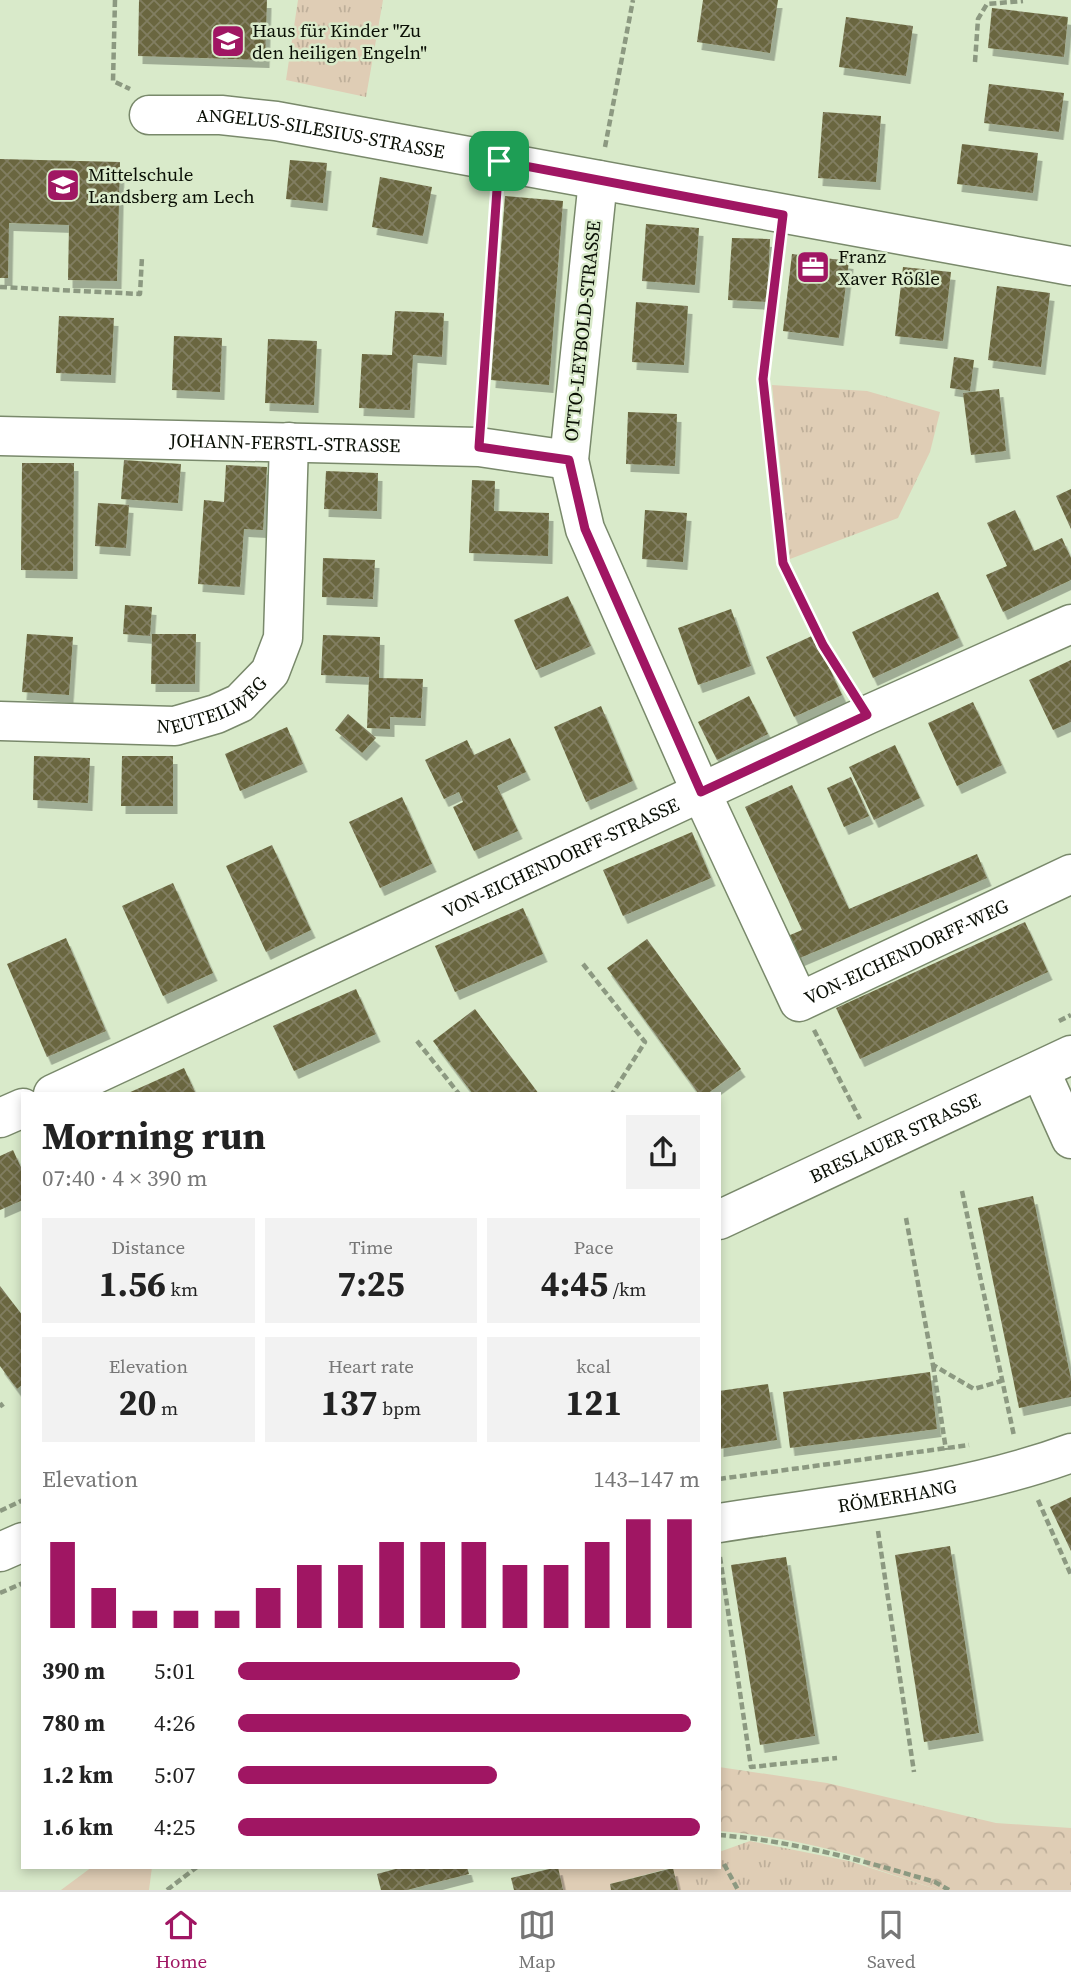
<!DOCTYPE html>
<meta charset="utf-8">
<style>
body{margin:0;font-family:"Source Serif 4",serif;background:#f2f2f2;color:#222;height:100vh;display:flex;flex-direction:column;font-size:26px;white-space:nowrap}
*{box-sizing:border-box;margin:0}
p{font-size:23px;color:#767676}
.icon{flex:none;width:38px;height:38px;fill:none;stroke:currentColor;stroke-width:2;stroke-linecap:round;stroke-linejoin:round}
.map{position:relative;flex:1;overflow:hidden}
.details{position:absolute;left:21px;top:1092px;width:700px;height:777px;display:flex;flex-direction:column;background:#fff;border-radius:0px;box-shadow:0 4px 10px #0003}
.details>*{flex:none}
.pin{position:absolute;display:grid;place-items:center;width:60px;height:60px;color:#fff;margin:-30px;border-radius:14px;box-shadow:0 4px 10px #0006}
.round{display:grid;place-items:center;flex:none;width:74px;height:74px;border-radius:0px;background:#f2f2f2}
.overview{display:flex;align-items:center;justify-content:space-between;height:119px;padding:0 21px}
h1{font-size:38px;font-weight:700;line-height:52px}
.metrics{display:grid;grid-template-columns:repeat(3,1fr);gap:10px;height:119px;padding:7px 21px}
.metrics div{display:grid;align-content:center;border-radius:0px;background:#f2f2f2;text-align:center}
.metrics b{font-size:35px;font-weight:700}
.metrics small{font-size:19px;font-weight:400}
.metrics p{font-size:19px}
.chart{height:196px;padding:14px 21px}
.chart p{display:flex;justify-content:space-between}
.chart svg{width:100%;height:126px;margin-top:7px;stroke:#a01663;stroke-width:6}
ul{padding:0 21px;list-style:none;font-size:23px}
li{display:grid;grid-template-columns:112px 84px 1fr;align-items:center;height:52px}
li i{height:18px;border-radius:9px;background:#a01663}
.tab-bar{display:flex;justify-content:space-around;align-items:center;height:98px;border-top:2px solid #e0e0e0;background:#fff;font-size:19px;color:#767676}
.tab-bar a{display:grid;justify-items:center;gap:4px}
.tab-bar .selected{color:#a01663}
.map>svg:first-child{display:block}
.green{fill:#dfcdb5}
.forest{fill:url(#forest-crowns)}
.park{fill:url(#park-tufts)}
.building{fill:url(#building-cross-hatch);filter:url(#shadow)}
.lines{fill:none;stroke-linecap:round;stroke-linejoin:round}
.minor-casing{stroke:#79896b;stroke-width:41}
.major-casing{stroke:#79896b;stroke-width:41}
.path{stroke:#8c9981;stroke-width:4.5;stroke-dasharray:7 3.5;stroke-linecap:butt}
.minor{stroke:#fff;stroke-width:38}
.major{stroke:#fff;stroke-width:38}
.route-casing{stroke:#fff;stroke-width:14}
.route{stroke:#a01663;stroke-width:9}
.labels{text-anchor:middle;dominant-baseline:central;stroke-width:5;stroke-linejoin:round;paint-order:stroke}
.poi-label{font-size:19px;fill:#0a0f05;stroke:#d9eaca;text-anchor:start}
.street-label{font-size:19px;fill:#0a0f05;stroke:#d9eaca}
</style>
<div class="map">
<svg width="1071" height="1890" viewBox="0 0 1071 1890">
<defs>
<pattern id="forest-crowns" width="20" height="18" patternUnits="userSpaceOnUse" patternTransform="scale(1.75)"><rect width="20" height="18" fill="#dfcdb5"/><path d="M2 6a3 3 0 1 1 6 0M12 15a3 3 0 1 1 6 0" fill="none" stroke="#beaf9a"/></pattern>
<pattern id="park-tufts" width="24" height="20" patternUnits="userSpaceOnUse" patternTransform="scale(1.75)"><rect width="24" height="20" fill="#dfcdb5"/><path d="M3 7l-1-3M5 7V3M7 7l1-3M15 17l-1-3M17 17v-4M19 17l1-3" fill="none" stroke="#beaf9a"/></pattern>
<pattern id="building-cross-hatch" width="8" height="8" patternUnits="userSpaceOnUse" patternTransform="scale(1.75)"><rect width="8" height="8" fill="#6a663f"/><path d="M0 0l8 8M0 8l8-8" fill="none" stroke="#817e62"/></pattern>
<filter id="shadow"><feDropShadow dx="4.5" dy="8" stdDeviation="0" flood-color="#0004"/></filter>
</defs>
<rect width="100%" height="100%" fill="#d9eaca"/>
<!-- green -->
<g class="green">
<polygon points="92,1867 152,1867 149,1890 61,1890"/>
<polygon points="558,1867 674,1867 610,1884 611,1890 563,1890"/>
</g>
<!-- forest -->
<path class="forest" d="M719,1767l108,16 169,40 75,5v62h-132l-72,-24 -3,-8c-48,-13 -95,-23 -145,-27z"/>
<!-- park -->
<g class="park">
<polygon points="298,0 383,0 366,97 286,80"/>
<polygon points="772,385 867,391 940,412 930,452 898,518 790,559"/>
<polygon points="750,1841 849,1861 939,1890 678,1890 673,1868 719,1867 719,1852"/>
</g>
<!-- building -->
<g class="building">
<polygon points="139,0 267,0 265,60 138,56"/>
<polygon points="703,0 778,0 770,53 697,42"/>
<polygon points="992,8 1068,17 1064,57 988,48"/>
<polygon points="846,17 913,26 906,76 839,67"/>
<polygon points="989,84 1064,93 1059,132 984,123"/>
<polygon points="823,112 881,116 876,182 818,178"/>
<polygon points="962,144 1038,153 1033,193 957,184"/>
<polygon points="0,159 120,162 117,281 68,280 69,225 9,223 8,278 0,278"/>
<polygon points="290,160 327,163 323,203 286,199"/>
<polygon points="380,177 432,187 423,236 372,227"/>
<polygon points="505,196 563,201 549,385 491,380"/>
<polygon points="646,224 699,228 695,285 642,281"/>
<polygon points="732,238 770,239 767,302 728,300"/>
<polygon points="792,254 849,261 839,338 783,331"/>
<polygon points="903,267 951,272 943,341 895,336"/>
<polygon points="997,286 1050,293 1041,367 988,360"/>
<polygon points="636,302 688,306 684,365 632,362"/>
<polygon points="395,311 444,313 442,357 413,355 410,410 359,408 362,354 392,355"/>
<polygon points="59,316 114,318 111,375 56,373"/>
<polygon points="174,336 222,338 220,392 172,390"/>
<polygon points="268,339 317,341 314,405 265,403"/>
<polygon points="954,357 974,360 970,391 950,388"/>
<polygon points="999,389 1006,451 971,455 963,393"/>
<polygon points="628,412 677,414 675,466 626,464"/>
<polygon points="124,460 181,464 178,503 121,499"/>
<polygon points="22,463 74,463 73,571 21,570"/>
<polygon points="226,465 267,467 263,530 244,529 240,587 198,584 204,500 224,502"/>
<polygon points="326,471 378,473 377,511 324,509"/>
<polygon points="472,480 495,481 494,511 549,513 548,556 469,553"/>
<polygon points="1071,489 1071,529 1056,496"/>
<polygon points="98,503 129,505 126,548 95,546"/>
<polygon points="645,510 687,513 683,562 642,559"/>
<polygon points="1015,510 1034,551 1062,538 1071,558 1071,580 1003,612 986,575 1007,566 987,523"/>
<polygon points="323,558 375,560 373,599 322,597"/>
<polygon points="938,592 959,638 873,678 852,632"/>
<polygon points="568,596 591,646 536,670 514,620"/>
<polygon points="125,605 152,607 150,636 123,634"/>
<polygon points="731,609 751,666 698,685 678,628"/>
<polygon points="27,634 73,637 69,695 22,692"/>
<polygon points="152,634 196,634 195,684 151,684"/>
<polygon points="323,635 380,637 379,678 423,679 421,718 390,717 390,729 367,728 369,677 321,675"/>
<polygon points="814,635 842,695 794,717 766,657"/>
<polygon points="1071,660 1071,722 1053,730 1029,680"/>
<polygon points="749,696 768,734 717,760 698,722"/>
<polygon points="973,702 1002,765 957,786 928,723"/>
<polygon points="601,706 633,781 586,802 554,727"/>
<polygon points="348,714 376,738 362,753 335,730"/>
<polygon points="287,727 303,764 240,791 225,754"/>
<polygon points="510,738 526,772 497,786 518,831 474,851 453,807 463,802 459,792 444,799 425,760 467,740 474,755"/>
<polygon points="895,745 920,798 874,820 849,767"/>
<polygon points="34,756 90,758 88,803 33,800"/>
<polygon points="122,756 173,756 173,806 121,806"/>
<polygon points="851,777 869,816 844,827 827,788"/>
<polygon points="792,785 849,909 977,854 987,878 793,961 783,938 802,930 745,807"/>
<polygon points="402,797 432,864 380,888 349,822"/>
<polygon points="692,832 711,878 623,916 603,870"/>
<polygon points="272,845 311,930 266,952 226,866"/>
<polygon points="173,883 213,973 163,996 122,906"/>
<polygon points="523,908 543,954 455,992 435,946"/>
<polygon points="1025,922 1048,972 860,1059 836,1008"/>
<polygon points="66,938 106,1031 47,1057 7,964"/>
<polygon points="647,939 741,1069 707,1094 699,1094 607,968"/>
<polygon points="356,989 376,1034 294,1071 273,1026"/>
<polygon points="475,1009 521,1070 539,1094 473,1094 433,1041"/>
<polygon points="184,1068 196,1094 126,1094"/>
<polygon points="13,1150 23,1172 23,1200 0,1210 0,1156"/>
<polygon points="1033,1196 1071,1379 1071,1397 1019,1408 978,1208"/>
<polygon points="0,1286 23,1316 23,1384 17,1389 0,1366"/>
<polygon points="930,1372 937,1429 790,1448 783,1392"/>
<polygon points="768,1384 777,1440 719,1449 719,1391"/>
<polygon points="1071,1497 1071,1551 1050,1507"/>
<polygon points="950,1546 979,1733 924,1742 895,1555"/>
<polygon points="786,1557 815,1736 760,1745 731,1565"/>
<polygon points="403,1867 467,1867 469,1874 407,1890 381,1890 377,1874"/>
<polygon points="558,1867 563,1890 514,1890 511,1878"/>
<polygon points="673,1868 678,1890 611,1890 610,1884"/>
</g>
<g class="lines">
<!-- minor casing -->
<g class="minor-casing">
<g id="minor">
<path id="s1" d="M149,115h72l55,6 795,145"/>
<path id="s2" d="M598,180l-29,280 16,69 116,263 98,210 272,-128"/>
<path id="s3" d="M0,436l479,11 90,13"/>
<path id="s4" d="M0,721l175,5 41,-12 24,-11 30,-31 13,-34 6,-196"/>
<polyline points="1040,1070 1071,1139"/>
<path id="s5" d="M53,1094l814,-379 204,-91"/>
<polyline points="0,1118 23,1108"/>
<path id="s6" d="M719,1523c118,-19 240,-29 352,-70"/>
</g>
</g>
<!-- major casing -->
<g class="major-casing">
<g id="major">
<path id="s7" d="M719,1220l352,-165"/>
<polyline points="0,1552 23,1542"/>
</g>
</g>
<!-- path -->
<g class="path">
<polyline points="115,0 113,81 130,89"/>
<polyline points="975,62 978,19 987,4 1023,1"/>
<polyline points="605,147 633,0"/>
<polyline points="779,246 763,379 783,563 823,645 850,687"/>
<polyline points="0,287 140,294 142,257"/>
<polyline points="481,415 497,193"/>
<polyline points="583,964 645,1042 612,1094"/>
<polyline points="1059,1021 1071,1015"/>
<polyline points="814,1030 860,1119"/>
<polyline points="417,1041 459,1094"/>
<polyline points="962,1191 1014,1436"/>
<polyline points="906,1218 933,1365 974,1389 1001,1381"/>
<polyline points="933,1365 946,1450"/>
<polyline points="0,1403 3,1407"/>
<polyline points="719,1479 969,1445"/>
<polyline points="1038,1500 1071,1575"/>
<polyline points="0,1511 23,1500"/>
<polyline points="878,1531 914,1772"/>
<polyline points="720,1557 751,1767 837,1758"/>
<polyline points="0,1593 23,1583"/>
<path d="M719,1835c75,6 145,26 216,47l14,8"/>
<polyline points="724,1864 738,1890"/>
<polyline points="167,1890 197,1867"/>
</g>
<!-- minor -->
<use href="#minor" class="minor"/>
<!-- major -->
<use href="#major" class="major"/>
</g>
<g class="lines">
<!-- route casing -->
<g class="route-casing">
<polygon id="route" points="499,161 783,215 763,379 783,563 823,645 867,715 701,792 585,529 569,460 479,447"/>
</g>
<!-- route -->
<use href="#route" class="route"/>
</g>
<!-- icons -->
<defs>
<g id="school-square" transform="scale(1.75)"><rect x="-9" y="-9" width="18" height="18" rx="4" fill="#a01663" stroke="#d9eaca"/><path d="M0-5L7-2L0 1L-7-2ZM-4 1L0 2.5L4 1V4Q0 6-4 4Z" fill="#fff"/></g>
<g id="office-square" transform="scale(1.75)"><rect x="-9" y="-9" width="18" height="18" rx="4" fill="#a01663" stroke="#d9eaca"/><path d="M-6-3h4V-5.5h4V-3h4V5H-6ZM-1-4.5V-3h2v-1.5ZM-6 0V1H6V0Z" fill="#fff"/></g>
</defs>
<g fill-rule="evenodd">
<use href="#school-square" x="228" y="41"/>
<use href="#school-square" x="63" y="185"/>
<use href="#office-square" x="813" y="267"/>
</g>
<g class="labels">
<!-- poi labels -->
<g class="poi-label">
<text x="252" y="30">Haus für Kinder "Zu<tspan x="252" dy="22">den heiligen Engeln"</tspan></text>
<text x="88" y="174">Mittelschule<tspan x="88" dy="22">Landsberg am Lech</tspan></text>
<text x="838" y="256">Franz<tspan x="838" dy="22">Xaver Rößle</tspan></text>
</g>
<!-- street labels -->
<g class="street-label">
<text stroke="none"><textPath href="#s1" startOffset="173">ANGELUS-SILESIUS-STRASSE</textPath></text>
<text transform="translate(582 331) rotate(-84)">OTTO-LEYBOLD-STRASSE</text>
<text stroke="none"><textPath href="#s3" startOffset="285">JOHANN-FERSTL-STRASSE</textPath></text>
<text stroke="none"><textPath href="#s4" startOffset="217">NEUTEILWEG</textPath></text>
<text stroke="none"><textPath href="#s5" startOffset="560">VON-EICHENDORFF-STRASSE</textPath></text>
<text stroke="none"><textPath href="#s2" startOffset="990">VON-EICHENDORFF-WEG</textPath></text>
<text stroke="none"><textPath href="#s7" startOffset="194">BRESLAUER STRASSE</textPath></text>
<text stroke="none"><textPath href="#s6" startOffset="180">RÖMERHANG</textPath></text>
</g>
</g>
</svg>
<div class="pin" style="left:499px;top:161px;background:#1e9e55"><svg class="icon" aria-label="arrive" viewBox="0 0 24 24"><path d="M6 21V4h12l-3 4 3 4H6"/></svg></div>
<section class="details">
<div class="overview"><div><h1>Morning run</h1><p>07:40 · 4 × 390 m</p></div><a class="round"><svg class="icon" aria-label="share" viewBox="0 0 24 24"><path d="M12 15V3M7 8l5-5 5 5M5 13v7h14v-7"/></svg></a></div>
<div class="metrics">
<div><p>Distance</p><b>1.56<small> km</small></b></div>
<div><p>Time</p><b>7:25</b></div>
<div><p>Pace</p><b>4:45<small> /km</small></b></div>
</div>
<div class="metrics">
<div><p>Elevation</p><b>20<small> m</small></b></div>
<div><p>Heart rate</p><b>137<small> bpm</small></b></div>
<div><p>kcal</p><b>121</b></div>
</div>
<div class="chart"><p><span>Elevation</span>143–147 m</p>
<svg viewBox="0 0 160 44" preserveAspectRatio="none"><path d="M5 44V14M15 44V30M25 44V38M35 44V38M45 44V38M55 44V30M65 44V22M75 44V22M85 44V14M95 44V14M105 44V14M115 44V22M125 44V22M135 44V14M145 44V6M155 44V6"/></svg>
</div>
<ul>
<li><b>390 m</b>5:01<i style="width:61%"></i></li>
<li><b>780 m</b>4:26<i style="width:98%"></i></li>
<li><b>1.2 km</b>5:07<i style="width:56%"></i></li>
<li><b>1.6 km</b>4:25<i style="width:100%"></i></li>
</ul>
</section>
</div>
<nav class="tab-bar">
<a class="selected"><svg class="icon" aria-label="home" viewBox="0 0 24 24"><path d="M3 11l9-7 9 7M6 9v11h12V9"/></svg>Home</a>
<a><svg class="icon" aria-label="map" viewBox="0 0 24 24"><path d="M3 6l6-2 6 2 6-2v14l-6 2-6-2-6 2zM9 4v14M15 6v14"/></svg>Map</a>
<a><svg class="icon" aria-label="saved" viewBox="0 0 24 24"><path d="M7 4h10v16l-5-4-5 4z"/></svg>Saved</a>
</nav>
